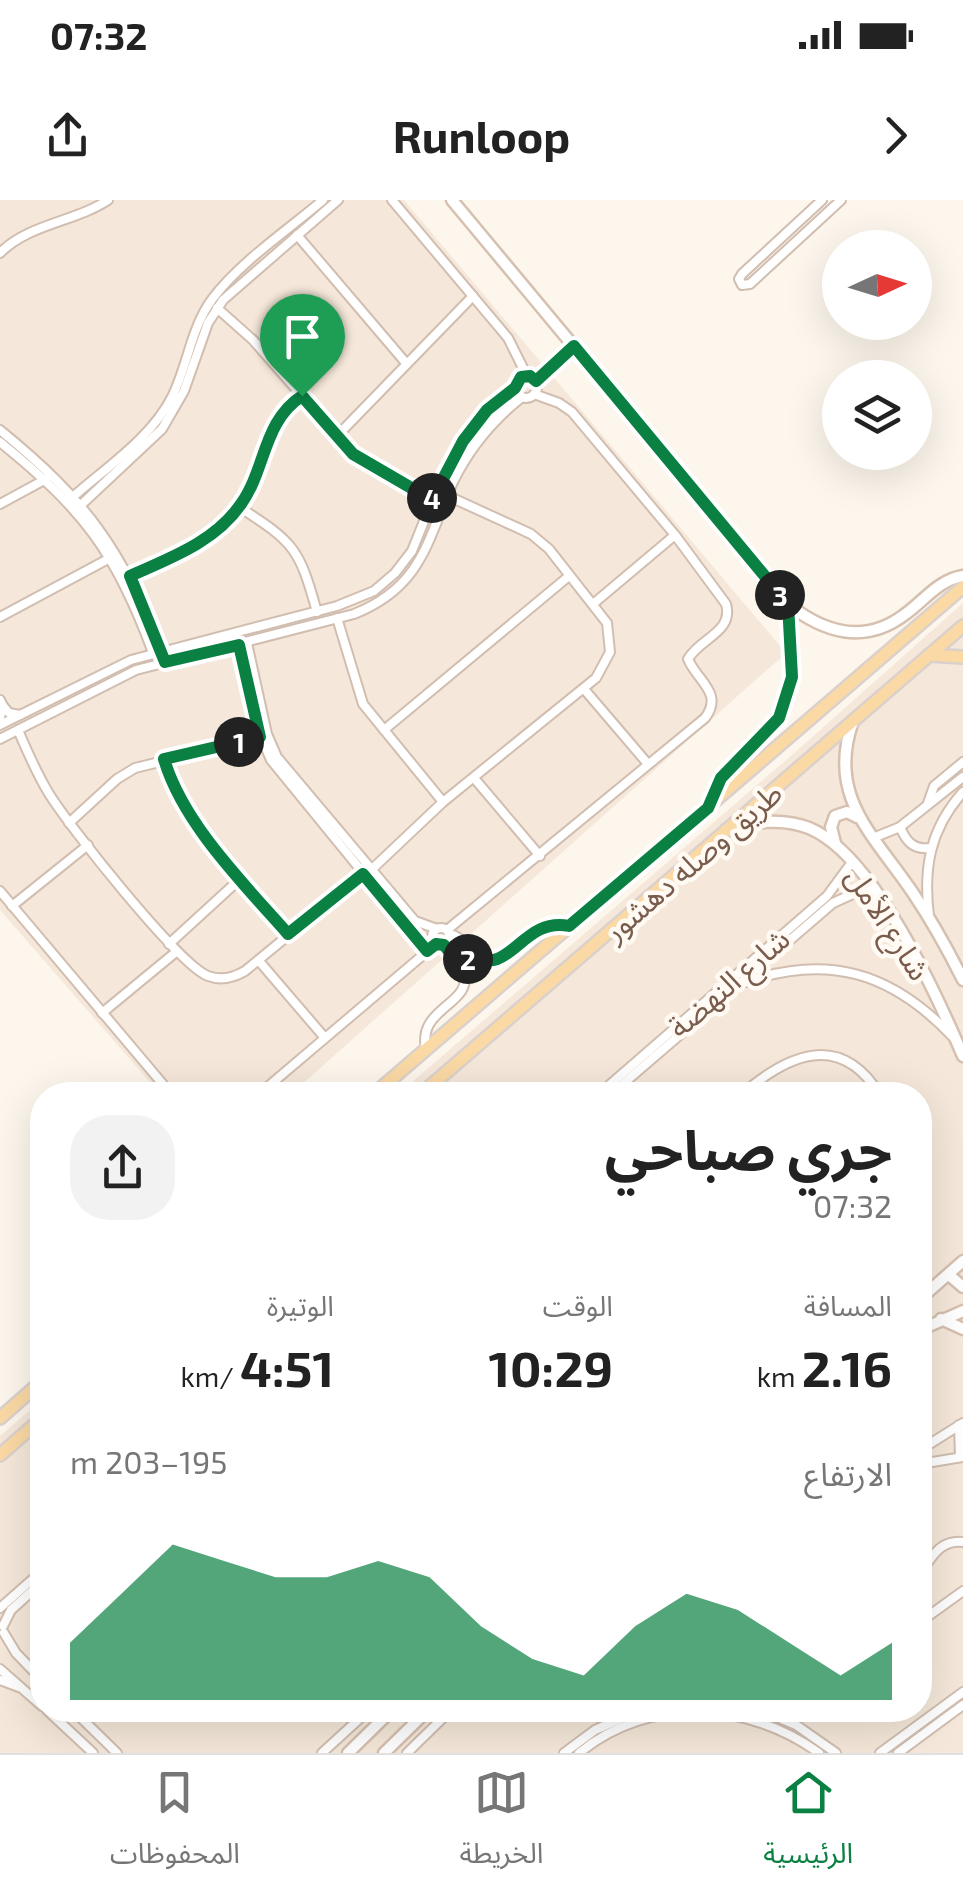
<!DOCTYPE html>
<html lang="ar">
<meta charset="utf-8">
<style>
body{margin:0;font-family:"Exo 2","Noto Sans Arabic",sans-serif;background:#f2f2f2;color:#222;direction:rtl;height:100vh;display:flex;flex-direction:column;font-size:38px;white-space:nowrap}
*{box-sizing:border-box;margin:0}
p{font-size:32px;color:#767676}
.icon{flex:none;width:55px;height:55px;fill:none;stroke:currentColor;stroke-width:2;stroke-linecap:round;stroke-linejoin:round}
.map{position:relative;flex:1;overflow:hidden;direction:ltr}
.side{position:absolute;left:30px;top:882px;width:902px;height:640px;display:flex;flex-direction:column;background:#fff;border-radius:40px;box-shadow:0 10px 40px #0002;direction:rtl}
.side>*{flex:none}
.needle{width:65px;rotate:86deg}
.buttons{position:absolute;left:822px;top:30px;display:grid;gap:20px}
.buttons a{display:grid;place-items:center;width:110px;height:110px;border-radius:50%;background:#fff;box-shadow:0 10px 40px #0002;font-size:50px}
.pin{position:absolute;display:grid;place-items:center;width:85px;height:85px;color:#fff;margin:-102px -42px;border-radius:50% 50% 50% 0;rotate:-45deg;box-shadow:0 0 10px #0007}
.pin .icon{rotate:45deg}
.km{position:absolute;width:50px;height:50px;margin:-25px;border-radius:50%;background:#222;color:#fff;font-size:28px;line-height:50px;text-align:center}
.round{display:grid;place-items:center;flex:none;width:105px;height:105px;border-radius:40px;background:#f2f2f2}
.head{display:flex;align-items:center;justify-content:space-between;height:170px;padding:0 40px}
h1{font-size:55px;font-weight:700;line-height:75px}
.stats{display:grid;grid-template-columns:repeat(3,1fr);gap:15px;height:170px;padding:10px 40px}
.stats div{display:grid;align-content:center}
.stats b{font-size:50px;font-weight:700}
.stats small{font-size:28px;font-weight:400}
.stats p{font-size:28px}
.chart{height:280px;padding:20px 40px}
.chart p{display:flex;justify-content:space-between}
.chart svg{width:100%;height:180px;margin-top:10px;fill:#0b8043;opacity:.7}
.status{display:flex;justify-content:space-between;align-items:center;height:70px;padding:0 50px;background:#fff;direction:ltr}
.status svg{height:28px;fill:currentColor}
header{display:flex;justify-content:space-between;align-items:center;height:130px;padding:0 40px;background:#fff;font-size:45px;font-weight:700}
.tabs{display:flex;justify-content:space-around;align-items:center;height:140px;border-top:2px solid #e0e0e0;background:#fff;font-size:28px;color:#767676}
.tabs a{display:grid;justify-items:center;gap:5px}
.tabs .active{color:#0b8043}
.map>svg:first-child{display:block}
.residential{fill:#f5e8da}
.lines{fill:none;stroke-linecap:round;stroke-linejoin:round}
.street-casing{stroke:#d1beb0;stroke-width:12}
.secondary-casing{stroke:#d6c0b0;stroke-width:15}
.primary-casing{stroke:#dad1cd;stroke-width:16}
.street{stroke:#fff;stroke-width:8}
.secondary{stroke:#fff;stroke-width:10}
.primary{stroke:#fbd9a5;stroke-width:11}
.route-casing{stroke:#fff;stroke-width:20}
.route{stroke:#0b8043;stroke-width:12}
.labels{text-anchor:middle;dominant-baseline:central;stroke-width:9;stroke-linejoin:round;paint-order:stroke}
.street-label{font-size:30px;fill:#7a5c4d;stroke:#fffaf3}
</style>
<div class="status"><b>07:32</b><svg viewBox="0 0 49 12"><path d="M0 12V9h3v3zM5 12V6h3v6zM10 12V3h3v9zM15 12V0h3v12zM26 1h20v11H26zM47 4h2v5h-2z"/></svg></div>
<header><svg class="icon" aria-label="forward" viewBox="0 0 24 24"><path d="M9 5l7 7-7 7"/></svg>Runloop<svg class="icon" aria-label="share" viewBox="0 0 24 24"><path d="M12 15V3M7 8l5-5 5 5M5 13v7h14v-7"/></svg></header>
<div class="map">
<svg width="963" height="1553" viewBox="0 0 963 1553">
<rect width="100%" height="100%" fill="#fdf6ec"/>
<!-- residential -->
<g class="residential">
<polygon points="0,0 404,0 786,453 290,895 161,895 0,710"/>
<polygon points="963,403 963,1553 0,1553 0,1236 42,1200 42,1510 920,1510 920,895 397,895 792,555"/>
</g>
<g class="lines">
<!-- street casing -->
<g class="street-casing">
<g id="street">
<polyline points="392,0 508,138 527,176"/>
<polyline points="822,0 742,74 739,79 742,85 750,84 841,0"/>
<polyline points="297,35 406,163"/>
<path d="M0,53c28,-29 75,-31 108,-53"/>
<polyline points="217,108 253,140 353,254 432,299"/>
<circle cx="526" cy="187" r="11"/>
<polyline points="536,181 574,146"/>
<path d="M0,230c87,71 121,118 162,223"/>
<polyline points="336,237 473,96"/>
<path d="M0,242c83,67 116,110 153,211"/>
<path d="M74,296c33,-29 78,-59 98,-99 16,-32 19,-70 41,-99 27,-36 75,-68 110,-98"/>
<polyline points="0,304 46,279"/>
<polyline points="82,304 162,229 184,191 208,123 223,100 338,0"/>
<path d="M239,307c56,36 60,41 78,105"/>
<path d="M129,376c43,-20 91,-36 116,-78 22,-35 20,-78 57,-102"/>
<polyline points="593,404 675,335"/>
<polyline points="0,417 110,358"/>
<polyline points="337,418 363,504 443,602"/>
<polyline points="247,443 267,534 277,557 415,721 437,729"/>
<polyline points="239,445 258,530 271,560 427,751"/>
<polyline points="584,489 648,564"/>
<polyline points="0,500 3,506 0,517"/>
<polyline points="3,506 9,513 20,515"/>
<polyline points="0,525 131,460 337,406 374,391 395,373 412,351 443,274 463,241 487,210 515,188"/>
<path d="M18,530c9,21 18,42 30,62 19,32 131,173 160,184 13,5 25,2 37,-5l118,-97"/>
<polyline points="384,530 569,376"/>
<path d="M0,539l136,-69 218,-56c68,-27 73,-73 99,-132 16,-33 40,-62 69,-85"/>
<path d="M165,559c17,64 80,126 124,175"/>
<polyline points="474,578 540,656"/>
<polyline points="928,603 934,586 963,562"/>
<polyline points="69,623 117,579 135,568 260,537"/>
<path d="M900,627c6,14 13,23 30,21"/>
<polyline points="873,638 900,627 963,577"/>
<polyline points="370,671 443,602 596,478 610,452 607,423 549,349 531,334 448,296"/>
<polyline points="0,691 172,895"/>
<polyline points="12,706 88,645"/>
<path d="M929,716c-6,-48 1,-87 34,-124"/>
<circle cx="441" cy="737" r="9"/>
<path d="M447,730l258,-212c19,-25 -8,-37 -17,-59 12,-21 46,-27 38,-55l-51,-69 -103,-123 -13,-9 -25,-9"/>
<path d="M449,734c19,3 22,31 44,27 32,-5 33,-44 76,-35"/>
<polyline points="169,744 240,679"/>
<polyline points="259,761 325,838"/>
<path d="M743,783c84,-30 148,-11 209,53"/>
<polyline points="102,813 176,752"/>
<path d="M426,849c-9,-42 47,-44 38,-77 -3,-10 -13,-19 -20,-27"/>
<polyline points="258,895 436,744"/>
<polyline points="598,895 827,696 852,662"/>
<polyline points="610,895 833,703 857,692 875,692"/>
<path d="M741,895c46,-40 99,-65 139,0"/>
<polyline points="959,1225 960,1257"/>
<polyline points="920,1250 963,1223"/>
<polyline points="920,1264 963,1257"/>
<path d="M920,1374c12,-17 19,-34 43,-32"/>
<polyline points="0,1408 42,1371"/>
<polyline points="920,1422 963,1391"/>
<polyline points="3,1426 11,1410 42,1382"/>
<polyline points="4,1433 16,1453 42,1480"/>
<polyline points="0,1469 42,1506"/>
<polyline points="0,1480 19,1487"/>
<polyline points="47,1510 93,1553"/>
<polyline points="73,1510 117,1553"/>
<polyline points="761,1510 796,1525 836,1553"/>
<polyline points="784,1520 797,1510"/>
<polyline points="322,1553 369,1510"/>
<polyline points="407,1553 451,1510"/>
<polyline points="564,1553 595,1530 640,1510"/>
<path d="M579,1553c71,-57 168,-52 240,0"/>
<polyline points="880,1553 963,1492"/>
<polyline points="898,1553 963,1505"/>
</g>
</g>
<!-- secondary casing -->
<g class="secondary-casing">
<g id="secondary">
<path d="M452,0l336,404c35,28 76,41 116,11 20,-14 34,-35 59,-39"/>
<path d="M853,521c-27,76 21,114 60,172 19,28 35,57 50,87"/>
<polyline points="708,608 721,578 768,532 786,502 792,477 788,405"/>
<path d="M726,630c28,-8 55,-13 83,-2 65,27 127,165 154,228"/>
<polyline points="835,643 831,627 835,616 847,612 857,617"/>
<polyline points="949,1075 963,1087"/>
<polyline points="920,1099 963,1061"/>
<polyline points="941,1119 963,1129"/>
<polyline points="920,1130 963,1111"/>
<polyline points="348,1553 392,1510"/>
<polyline points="384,1553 428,1510"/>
</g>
</g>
<!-- primary casing -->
<g class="primary-casing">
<g id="primary">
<polyline points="929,455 963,457"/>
<polyline points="373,895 963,387"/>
<polyline points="420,895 963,426"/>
<polyline points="0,1218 42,1181"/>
<polyline points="0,1255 42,1218"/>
</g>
</g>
<!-- street -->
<use href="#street" class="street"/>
<!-- secondary -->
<use href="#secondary" class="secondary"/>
<!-- primary -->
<use href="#primary" class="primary"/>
</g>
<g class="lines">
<!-- route casing -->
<g class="route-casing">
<path id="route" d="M574,146l214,258 4,73 -13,41 -58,60 -13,30 -139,118c-47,-10 -60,54 -96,28l-13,11 -16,-20 -8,-1 -9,7 -64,-77 -75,60c-43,-49 -105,-110 -124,-175l96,-22 -21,-92 -74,17 -35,-86c40,-18 85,-34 111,-72 25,-35 22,-83 61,-108l51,58 79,46 31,-59 24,-31 28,-22 6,-11 9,-1 6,5z"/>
</g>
<!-- route -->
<use href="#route" class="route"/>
</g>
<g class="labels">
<!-- street labels -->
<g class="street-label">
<text transform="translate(692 661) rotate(-41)">طريق وصله دهشور</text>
<text transform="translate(889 723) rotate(57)">شارع الأمل</text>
<text transform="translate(728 782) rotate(-41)">شارع النهضة</text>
</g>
</g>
</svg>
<div class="buttons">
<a><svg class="needle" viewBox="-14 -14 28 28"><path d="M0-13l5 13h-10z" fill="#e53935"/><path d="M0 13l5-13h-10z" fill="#767676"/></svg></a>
<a><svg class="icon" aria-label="layers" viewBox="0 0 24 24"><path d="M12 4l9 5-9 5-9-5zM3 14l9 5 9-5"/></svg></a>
</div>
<div class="pin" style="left:302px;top:196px;background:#1e9e55"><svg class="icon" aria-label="arrive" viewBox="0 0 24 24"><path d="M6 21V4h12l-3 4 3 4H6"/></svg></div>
<b class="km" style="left:239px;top:542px">1</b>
<b class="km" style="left:468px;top:759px">2</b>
<b class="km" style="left:780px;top:395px">3</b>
<b class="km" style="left:432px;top:298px">4</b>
<section class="side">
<div class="head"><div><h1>جري صباحي</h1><p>07:32</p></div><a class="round"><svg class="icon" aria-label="share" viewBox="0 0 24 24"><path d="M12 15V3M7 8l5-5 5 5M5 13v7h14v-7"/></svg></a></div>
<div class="stats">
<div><p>المسافة</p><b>2.16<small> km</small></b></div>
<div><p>الوقت</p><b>10:29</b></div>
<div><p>الوتيرة</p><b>4:51<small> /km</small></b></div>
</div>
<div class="chart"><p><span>الارتفاع</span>195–203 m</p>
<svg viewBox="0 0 160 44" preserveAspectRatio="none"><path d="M0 44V30L10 18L20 6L30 10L40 14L50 14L60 10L70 14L80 26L90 34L100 38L110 26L120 18L130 22L140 30L150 38L160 30V44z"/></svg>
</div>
</section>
</div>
<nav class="tabs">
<a class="active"><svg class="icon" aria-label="home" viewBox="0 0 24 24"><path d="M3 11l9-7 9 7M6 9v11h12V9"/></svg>الرئيسية</a>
<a><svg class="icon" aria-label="map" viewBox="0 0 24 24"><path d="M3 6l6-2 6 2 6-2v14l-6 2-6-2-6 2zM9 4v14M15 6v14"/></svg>الخريطة</a>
<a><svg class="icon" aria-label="saved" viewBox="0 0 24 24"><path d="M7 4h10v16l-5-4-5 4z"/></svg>المحفوظات</a>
</nav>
